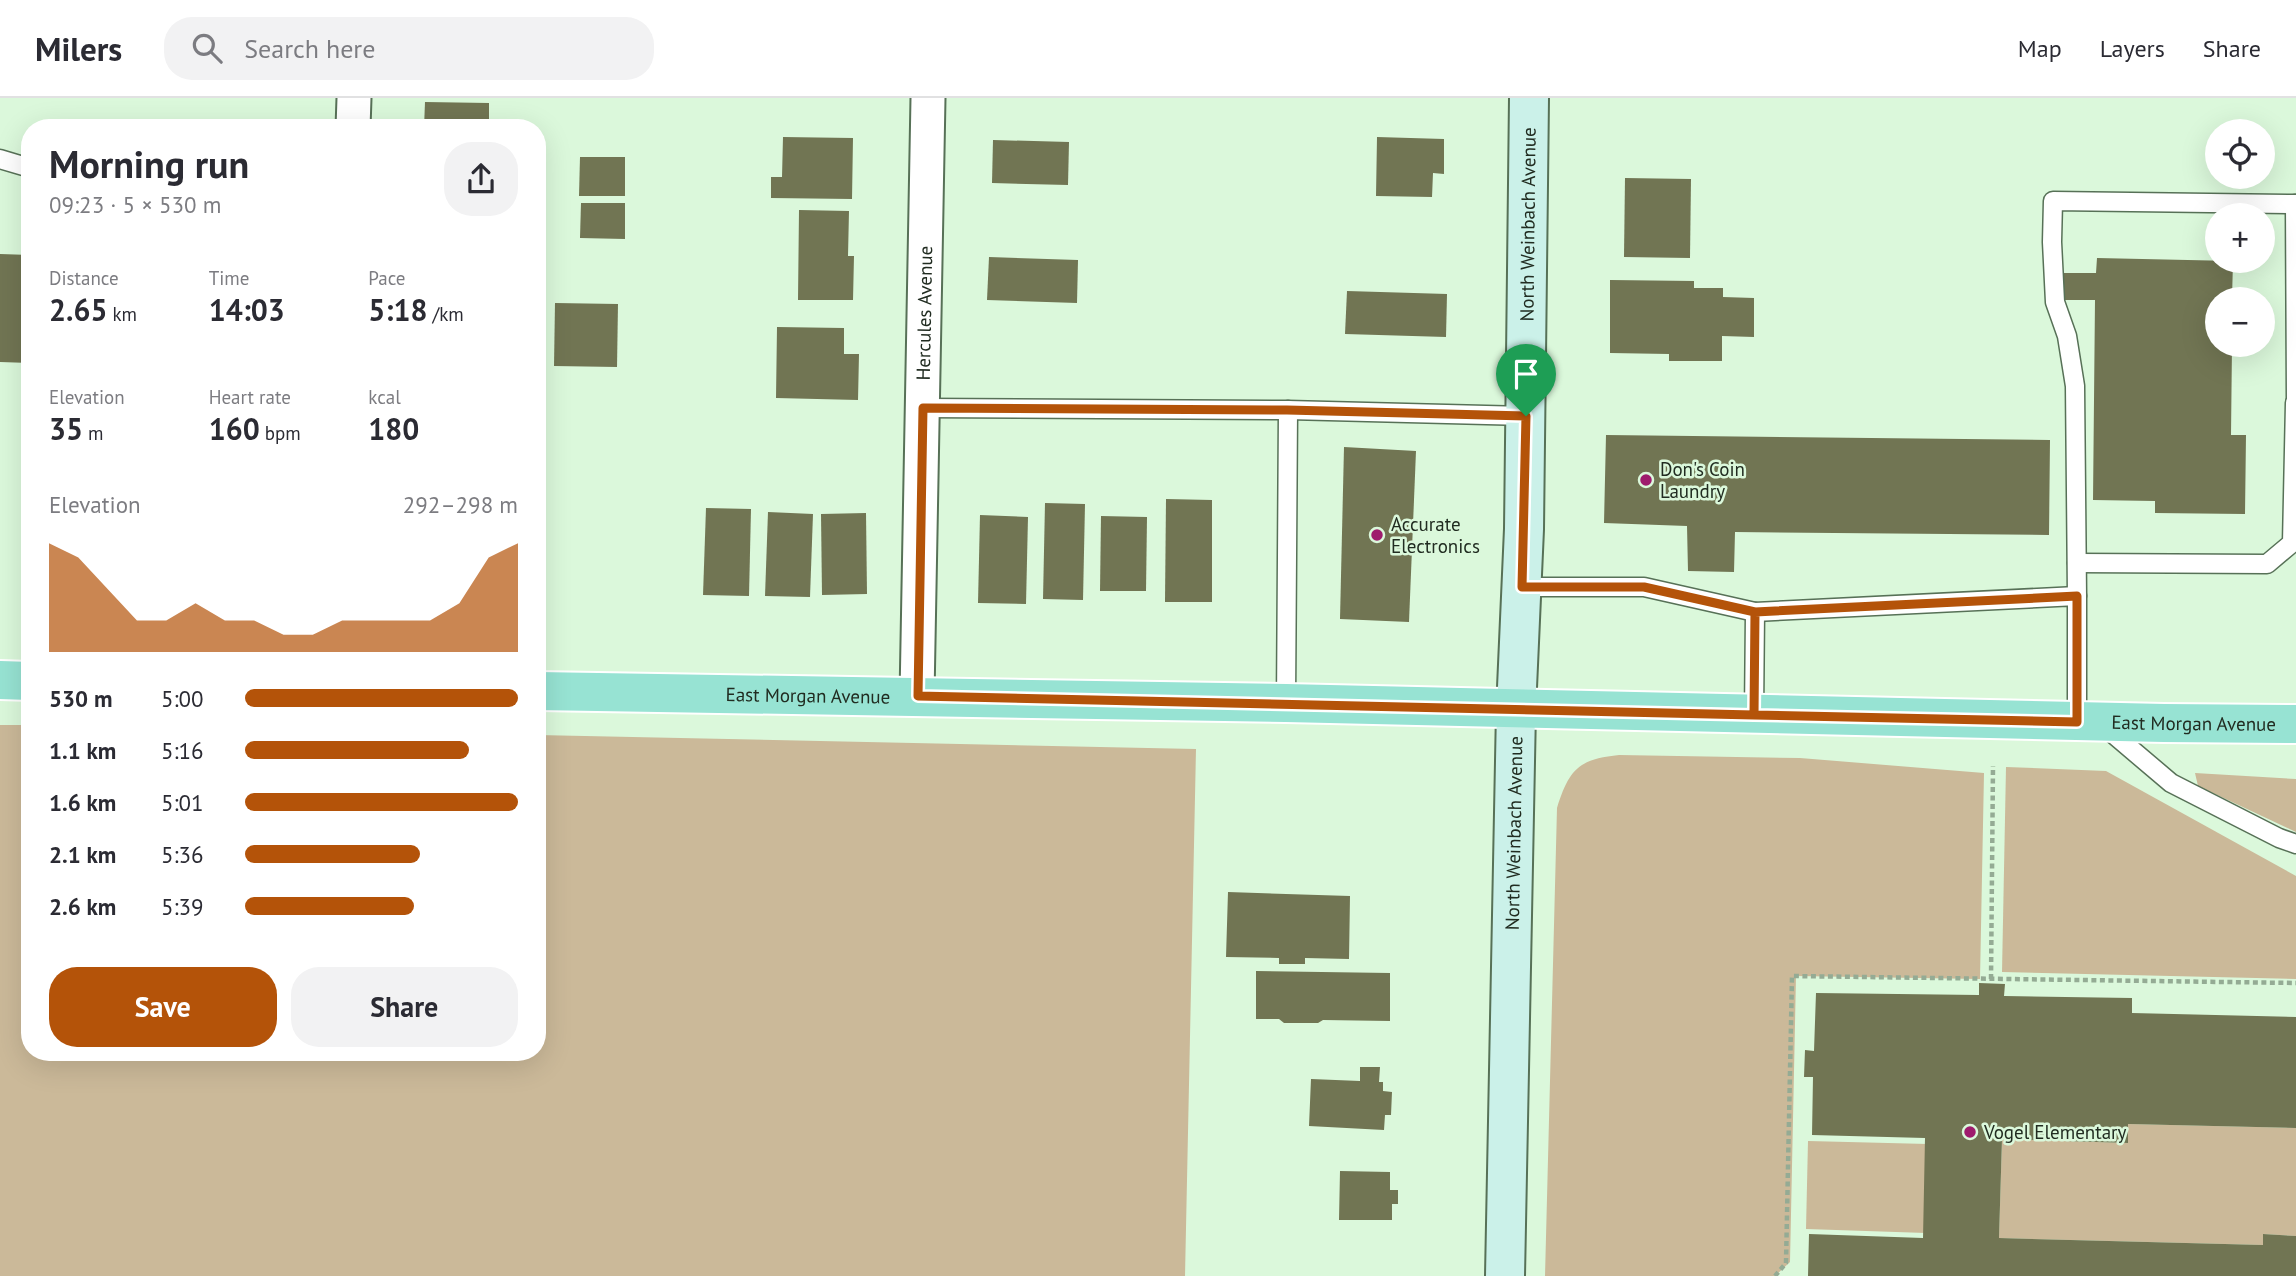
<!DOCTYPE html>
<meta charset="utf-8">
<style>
body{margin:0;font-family:"PT Sans",sans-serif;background:#f2f2f3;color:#2b2b33;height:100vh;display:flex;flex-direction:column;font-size:26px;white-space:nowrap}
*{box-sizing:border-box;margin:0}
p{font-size:23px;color:#7c7c81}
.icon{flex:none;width:38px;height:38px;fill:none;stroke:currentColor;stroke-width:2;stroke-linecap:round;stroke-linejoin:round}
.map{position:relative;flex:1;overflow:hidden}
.panel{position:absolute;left:21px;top:21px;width:525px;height:942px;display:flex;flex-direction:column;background:#fff;border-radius:28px;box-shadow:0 7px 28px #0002}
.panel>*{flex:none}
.tools{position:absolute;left:2205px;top:21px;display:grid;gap:14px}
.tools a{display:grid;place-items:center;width:70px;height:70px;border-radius:50%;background:#fff;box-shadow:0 7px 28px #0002;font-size:35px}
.pin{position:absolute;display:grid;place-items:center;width:60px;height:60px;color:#fff;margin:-72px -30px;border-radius:50% 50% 50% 0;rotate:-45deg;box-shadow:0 0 7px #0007}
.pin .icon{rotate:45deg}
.round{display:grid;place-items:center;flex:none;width:74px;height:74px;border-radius:28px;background:#f2f2f3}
.summary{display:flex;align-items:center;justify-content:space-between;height:119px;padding:0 28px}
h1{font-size:38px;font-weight:700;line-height:52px}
.metrics{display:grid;grid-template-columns:repeat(3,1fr);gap:10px;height:119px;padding:7px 28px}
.metrics div{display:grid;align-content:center}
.metrics b{font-size:30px;font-weight:700}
.metrics small{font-size:19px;font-weight:400}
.metrics p{font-size:19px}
.chart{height:196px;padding:14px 28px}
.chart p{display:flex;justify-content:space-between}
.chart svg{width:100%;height:126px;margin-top:7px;fill:#b45309;opacity:.7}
.cta{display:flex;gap:14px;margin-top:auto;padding:14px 28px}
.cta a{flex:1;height:80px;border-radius:28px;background:#b45309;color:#fff;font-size:28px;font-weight:700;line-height:80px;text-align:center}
.cta a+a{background:#f2f2f3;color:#2b2b33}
ul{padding:0 28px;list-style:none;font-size:23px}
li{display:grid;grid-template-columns:112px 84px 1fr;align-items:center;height:52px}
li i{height:18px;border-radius:9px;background:#b45309}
header{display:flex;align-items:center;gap:42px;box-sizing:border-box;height:98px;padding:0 35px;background:#fff;border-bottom:2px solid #e1e1e2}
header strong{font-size:33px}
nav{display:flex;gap:38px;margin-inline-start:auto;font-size:24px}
.search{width:490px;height:63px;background:#f2f2f3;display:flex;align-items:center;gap:18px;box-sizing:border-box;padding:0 24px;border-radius:28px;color:#7c7c81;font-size:26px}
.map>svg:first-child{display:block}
.green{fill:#cbb999}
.building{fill:#717553}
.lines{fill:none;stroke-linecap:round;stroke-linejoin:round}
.service-casing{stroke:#577157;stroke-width:21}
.minor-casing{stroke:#577157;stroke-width:37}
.secondary-casing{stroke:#577157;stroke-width:42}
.primary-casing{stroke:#fff;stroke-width:42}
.path{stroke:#94ab94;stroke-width:4.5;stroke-dasharray:5 3.5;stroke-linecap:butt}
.service{stroke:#fff;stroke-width:18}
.minor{stroke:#fff;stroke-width:33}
.secondary{stroke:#cbf1e9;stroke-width:38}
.primary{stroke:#97e3d3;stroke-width:38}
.route-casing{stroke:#fff;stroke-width:14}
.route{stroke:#b45309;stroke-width:9}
.poi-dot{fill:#9e1b6d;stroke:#dbf8db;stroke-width:2.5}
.labels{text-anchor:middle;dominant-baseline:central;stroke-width:5;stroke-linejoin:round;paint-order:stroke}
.street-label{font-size:19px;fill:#212c21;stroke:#dbf8db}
.poi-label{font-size:19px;fill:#212c21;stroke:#dbf8db;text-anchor:start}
</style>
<header>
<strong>Milers</strong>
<div class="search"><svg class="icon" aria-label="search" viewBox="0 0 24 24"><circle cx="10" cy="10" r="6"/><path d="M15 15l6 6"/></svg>Search here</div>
<nav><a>Map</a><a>Layers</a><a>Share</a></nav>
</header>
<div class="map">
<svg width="2296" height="1178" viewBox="0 0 2296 1178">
<rect width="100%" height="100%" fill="#dbf8db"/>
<!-- green -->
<g class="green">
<polygon points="0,627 30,627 30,954 537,954 537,637 1196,651 1185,1178 0,1178"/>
<path d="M1619,657l181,3 184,15 -4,206 -184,-3 -6,286 -15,14h-230l12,-468c12,-38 21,-49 62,-53z"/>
<polygon points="2006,669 2106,673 2296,778 2296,881 2002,874"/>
<polygon points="2195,675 2296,681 2296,734 2198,688"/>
<polygon points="2128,1026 2296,1030 2296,1138 2263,1136 2263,1147 1999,1140 2002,1041 2128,1045"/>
<polygon points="1808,1043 1928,1046 1926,1135 1806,1131"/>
</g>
<!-- building -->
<g class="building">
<polygon points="425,4 489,5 489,30 424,30"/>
<polygon points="783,39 853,40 852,101 771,100 771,79 782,79"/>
<polygon points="1377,39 1444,41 1444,76 1433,75 1432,99 1376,98"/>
<polygon points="993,42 1069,44 1068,87 992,85"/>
<polygon points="580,59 625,59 625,98 579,98"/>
<polygon points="1625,80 1691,81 1690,160 1624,159"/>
<polygon points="581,105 625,105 625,141 580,140"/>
<polygon points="799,112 849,113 848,158 854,158 853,202 798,202"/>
<polygon points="0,156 30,157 30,265 0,264"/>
<polygon points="989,159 1078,162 1077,205 987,202"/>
<polygon points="2097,160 2233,163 2232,201 2217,201 2217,247 2232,247 2231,337 2246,337 2245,416 2155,415 2155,403 2093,402 2095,202 2064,202 2064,175 2096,175"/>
<polygon points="1610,182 1694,183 1694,190 1723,190 1723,199 1754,200 1754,239 1722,238 1722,263 1669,263 1669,256 1610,255"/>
<polygon points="1347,193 1447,196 1446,239 1345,236"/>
<polygon points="555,205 618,206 617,269 554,268"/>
<polygon points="777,229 844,230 844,256 859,256 858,302 776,300"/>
<polygon points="1606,337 2050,342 2049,437 1735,434 1734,474 1688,473 1687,428 1604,425"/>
<polygon points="1344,349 1416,353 1409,524 1340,521"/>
<polygon points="1166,401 1212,402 1212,504 1165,504"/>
<polygon points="1045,405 1085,406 1083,502 1043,501"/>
<polygon points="706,410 751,411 749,498 703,497"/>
<polygon points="768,414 813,416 810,499 765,498"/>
<polygon points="866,415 867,496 822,497 821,416"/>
<polygon points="980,417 1028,419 1026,506 978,505"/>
<polygon points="1101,418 1147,419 1146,493 1100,493"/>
<polygon points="1228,794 1350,798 1349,861 1305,860 1305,866 1279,866 1279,860 1226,859"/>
<polygon points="1256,873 1390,875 1390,923 1323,922 1318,925 1284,925 1279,921 1256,921"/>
<polygon points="1979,885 2005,886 2004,898 2132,900 2132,915 2296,919 2296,1030 2128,1026 2128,1045 2002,1041 1999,1140 2263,1147 2263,1136 2296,1138 2296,1178 1808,1178 1809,1136 1923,1140 1925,1040 1812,1037 1813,979 1804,979 1805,952 1814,953 1816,895 1979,897"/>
<polygon points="1360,969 1380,969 1379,984 1383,984 1383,993 1392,994 1391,1017 1385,1017 1384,1032 1309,1028 1311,981 1360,983"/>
<polygon points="1340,1073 1390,1074 1390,1092 1398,1092 1398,1106 1392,1106 1392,1122 1339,1122"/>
</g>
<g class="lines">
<!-- service casing -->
<g class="service-casing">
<g id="service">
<polyline points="0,61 30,70"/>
<polyline points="2295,106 2296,305"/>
<polyline points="923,310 1288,312 1526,318"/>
<polyline points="2077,465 2267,466 2292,445 2295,305"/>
<polyline points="1522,489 1644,489 1755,514 1754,617"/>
<polyline points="2077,498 2075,288 2067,238 2055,204 2052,144 2053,103 2296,106"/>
<polyline points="1755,514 2077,498 2077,623"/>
<polyline points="1286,605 1288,312"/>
<polyline points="2105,629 2171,685 2279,740 2296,746"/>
</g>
</g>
<!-- minor casing -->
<g class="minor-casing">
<g id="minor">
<polyline points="353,30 354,0"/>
<path id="s1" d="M917,598l11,-598"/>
</g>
</g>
<!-- secondary casing -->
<g class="secondary-casing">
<g id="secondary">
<path id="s2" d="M1505,1178l11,-566 8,-181 5,-431"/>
</g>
</g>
<!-- primary casing -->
<g class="primary-casing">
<g id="primary">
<polyline points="0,582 30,583"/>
<path id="s3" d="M537,593l749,12 878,20 132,1"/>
</g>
</g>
<!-- path -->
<g class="path">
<polyline points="1991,881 1993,668"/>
<polyline points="1775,1178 1786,1165 1792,878 2296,885"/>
</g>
<!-- service -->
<use href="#service" class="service"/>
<!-- minor -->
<use href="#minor" class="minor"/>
<!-- secondary -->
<use href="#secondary" class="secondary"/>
<!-- primary -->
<use href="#primary" class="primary"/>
</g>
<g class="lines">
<!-- route casing -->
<g class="route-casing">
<polyline id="route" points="1526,318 1287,312 923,310 918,598 1754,617 1755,514 2077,498 2077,624 1754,617 1755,514 1644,489 1522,489 1526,318"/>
</g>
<!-- route -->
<use href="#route" class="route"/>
</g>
<!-- markers -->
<g class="poi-dot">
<circle cx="1646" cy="382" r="7"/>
<circle cx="1377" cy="437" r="7"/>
<circle cx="1970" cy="1034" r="7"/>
</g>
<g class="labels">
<!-- street labels -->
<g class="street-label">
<text stroke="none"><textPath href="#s2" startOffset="1052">North Weinbach Avenue</textPath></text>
<text stroke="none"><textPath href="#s1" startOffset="383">Hercules Avenue</textPath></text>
<text stroke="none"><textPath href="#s3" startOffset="271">East Morgan Avenue</textPath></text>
<text stroke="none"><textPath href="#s3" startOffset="1657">East Morgan Avenue</textPath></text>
<text stroke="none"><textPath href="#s2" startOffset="443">North Weinbach Avenue</textPath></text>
</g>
<!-- poi labels -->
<g class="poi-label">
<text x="1660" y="371">Don's Coin<tspan x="1660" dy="22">Laundry</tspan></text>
<text x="1391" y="426">Accurate<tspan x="1391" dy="22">Electronics</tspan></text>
<text x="1984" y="1034">Vogel Elementary</text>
</g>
</g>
</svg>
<div class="tools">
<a><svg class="icon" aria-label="locate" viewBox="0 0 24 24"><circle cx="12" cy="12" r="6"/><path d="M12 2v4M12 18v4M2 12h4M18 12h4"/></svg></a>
<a>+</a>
<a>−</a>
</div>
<div class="pin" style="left:1526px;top:318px;background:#1e9e55"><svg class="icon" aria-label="arrive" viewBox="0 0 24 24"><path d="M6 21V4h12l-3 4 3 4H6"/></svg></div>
<section class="panel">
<div class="summary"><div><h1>Morning run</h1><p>09:23 · 5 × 530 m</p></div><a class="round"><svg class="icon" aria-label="share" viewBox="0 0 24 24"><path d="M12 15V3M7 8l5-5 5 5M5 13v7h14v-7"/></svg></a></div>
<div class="metrics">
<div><p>Distance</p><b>2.65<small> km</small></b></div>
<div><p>Time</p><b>14:03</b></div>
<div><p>Pace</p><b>5:18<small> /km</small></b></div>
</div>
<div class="metrics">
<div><p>Elevation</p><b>35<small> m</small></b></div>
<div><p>Heart rate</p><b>160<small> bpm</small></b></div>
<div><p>kcal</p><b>180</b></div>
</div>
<div class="chart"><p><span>Elevation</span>292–298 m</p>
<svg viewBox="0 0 160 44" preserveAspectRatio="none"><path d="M0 44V6L10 11L20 22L30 33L40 33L50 27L60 33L70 33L80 38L90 38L100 33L110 33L120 33L130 33L140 27L150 11L160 6V44z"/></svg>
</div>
<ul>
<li><b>530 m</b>5:00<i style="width:100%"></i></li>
<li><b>1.1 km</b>5:16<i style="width:82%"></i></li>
<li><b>1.6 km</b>5:01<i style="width:100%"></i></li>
<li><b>2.1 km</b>5:36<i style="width:64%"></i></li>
<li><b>2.6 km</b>5:39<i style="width:62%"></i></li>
</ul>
<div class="cta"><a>Save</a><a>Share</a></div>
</section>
</div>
